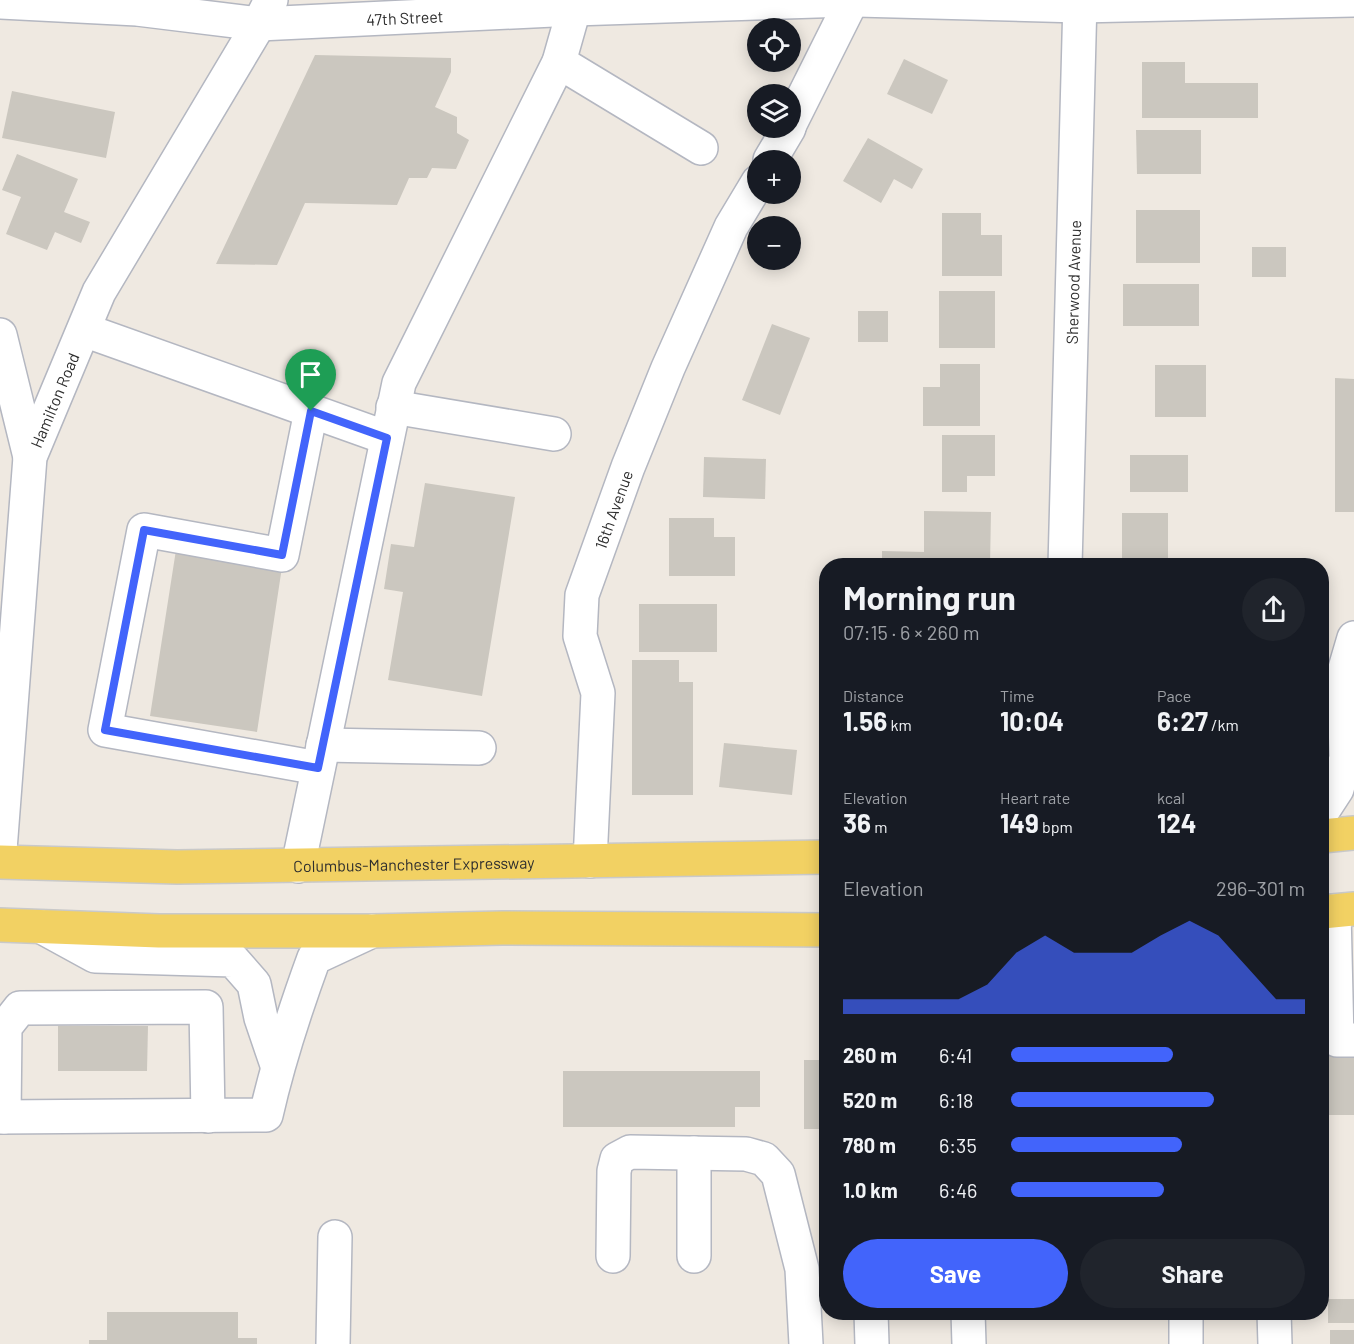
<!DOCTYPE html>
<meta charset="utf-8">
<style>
body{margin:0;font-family:Barlow,sans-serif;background:#20242c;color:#f1f3f6;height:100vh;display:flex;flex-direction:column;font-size:22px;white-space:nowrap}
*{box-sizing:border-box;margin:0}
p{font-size:20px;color:#9ea1a6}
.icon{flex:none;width:33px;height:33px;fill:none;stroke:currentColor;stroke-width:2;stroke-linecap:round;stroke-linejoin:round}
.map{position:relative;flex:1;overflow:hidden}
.drawer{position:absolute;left:819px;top:558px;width:510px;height:762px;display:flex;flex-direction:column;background:#171b24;border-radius:24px;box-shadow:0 3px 15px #0003}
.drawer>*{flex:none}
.tools{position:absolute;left:747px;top:18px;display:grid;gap:12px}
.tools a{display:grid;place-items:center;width:54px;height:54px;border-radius:50%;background:#171b24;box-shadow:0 3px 15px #0003;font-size:30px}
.pin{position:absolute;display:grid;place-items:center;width:51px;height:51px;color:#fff;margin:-62px -26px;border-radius:50% 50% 50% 0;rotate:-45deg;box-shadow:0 0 6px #0007}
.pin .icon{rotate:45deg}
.round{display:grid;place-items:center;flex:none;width:63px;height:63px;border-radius:32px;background:#20242c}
.overview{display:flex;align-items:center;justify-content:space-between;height:102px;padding:0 24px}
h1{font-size:33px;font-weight:700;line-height:45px}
.stats{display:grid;grid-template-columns:repeat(3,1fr);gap:9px;height:102px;padding:6px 24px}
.stats div{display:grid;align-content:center}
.stats b{font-size:26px;font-weight:700}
.stats small{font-size:16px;font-weight:400}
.stats p{font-size:16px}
.chart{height:168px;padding:12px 24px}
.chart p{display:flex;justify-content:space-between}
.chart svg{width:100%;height:108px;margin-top:6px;fill:#4264fb;opacity:.7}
.action{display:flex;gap:12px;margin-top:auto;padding:12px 24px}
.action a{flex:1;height:69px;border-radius:36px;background:#4264fb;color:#fff;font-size:24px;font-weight:700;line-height:69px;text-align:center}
.action a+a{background:#20242c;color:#f1f3f6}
ul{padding:0 24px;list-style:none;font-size:20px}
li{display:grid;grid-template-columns:96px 72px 1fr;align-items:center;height:45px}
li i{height:15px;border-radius:8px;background:#4264fb}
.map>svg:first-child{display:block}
.building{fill:#cbc7bf}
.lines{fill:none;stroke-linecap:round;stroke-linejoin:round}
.minor-casing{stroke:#b4b7c1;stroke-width:36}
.major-casing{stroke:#c9c9c9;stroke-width:36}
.minor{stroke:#fff;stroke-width:33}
.major{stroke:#f2d163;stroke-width:33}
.route-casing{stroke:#fff;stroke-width:12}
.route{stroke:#4264fb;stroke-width:8}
.labels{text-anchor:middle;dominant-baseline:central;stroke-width:6;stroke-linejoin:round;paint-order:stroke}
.street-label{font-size:16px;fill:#2e2e2e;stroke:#fff}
</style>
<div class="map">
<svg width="1354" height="1344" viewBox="0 0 1354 1344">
<rect width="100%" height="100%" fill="#efe9e1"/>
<!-- building -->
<g class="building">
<polygon points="315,55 451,58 451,72 435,107 457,117 457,133 469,140 456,169 432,168 427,178 409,178 397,205 305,203 277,265 216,264"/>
<polygon points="904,59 948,80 932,114 887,94"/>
<polygon points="1142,62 1185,62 1185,83 1258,83 1258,118 1142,118"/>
<polygon points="12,91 115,112 106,158 2,138"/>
<polygon points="1136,130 1201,130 1201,174 1137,174"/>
<polygon points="868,138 923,169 912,189 894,179 881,203 843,181"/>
<polygon points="17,154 78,179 64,212 90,222 81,243 55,232 47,250 6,234 21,197 2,190"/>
<rect x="1136" y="210" width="64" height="53"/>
<polygon points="942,213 981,213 981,235 1002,235 1002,276 942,276"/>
<rect x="1252" y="247" width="34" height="30"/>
<rect x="1123" y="284" width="76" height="42"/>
<rect x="939" y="291" width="56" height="57"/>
<rect x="858" y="311" width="30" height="31"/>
<polygon points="772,324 810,338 780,415 742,400"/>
<polygon points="940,364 980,364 980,426 923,426 923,387 940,387"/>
<rect x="1155" y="365" width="51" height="52"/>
<polygon points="1335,378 1354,379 1354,512 1335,512"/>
<polygon points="942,435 995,435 995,476 967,476 967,492 942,492"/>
<rect x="1130" y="455" width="58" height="37"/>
<polygon points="704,457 766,459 765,499 703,497"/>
<polygon points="425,483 515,497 482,696 388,680 403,592 384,589 391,544 414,547"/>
<polygon points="924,511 991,512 990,566 882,566 882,551 924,552"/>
<rect x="1122" y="513" width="46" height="48"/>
<polygon points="669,518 714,518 714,537 735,537 735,576 669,576"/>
<polygon points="176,550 282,567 257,732 150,716"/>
<rect x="639" y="604" width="78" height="48"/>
<polygon points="632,660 679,660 679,682 693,682 693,795 632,795"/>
<polygon points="724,743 797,750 792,795 719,787"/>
<polygon points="58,1026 148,1026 147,1071 58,1071"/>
<rect x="1322" y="1049" width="32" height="66"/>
<rect x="804" y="1060" width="22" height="69"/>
<polygon points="563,1071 760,1071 760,1107 735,1107 735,1127 563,1127"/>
<rect x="1328" y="1299" width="26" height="24"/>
<polygon points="107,1312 238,1312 238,1338 257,1338 257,1344 89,1344 89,1340 107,1340"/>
<rect x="1330" y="1330" width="24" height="14"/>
</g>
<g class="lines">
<!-- minor casing -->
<g class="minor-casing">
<g id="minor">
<polyline points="857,0 1079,6 1354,0"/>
<path id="s1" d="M0,2l137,7 122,15 315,-15 274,-9"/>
<polyline points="559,62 701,148"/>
<polyline points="790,124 852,0"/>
<polyline points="770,160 789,128"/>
<polyline points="84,330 387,438"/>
<polyline points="0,335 30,457"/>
<polyline points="393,407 554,434"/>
<polyline points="311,411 282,555 144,530 105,730 318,768"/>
<path id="s2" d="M1065,566l15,-566"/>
<polyline points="323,745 479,748"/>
<polyline points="1322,812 1337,789 1346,758 1344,672 1354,638"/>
<path id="s3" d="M0,850l30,-393 69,-165 160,-268 12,-24"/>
<path id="s4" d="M590,861l8,-168 -18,-57 2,-41 46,-128 40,-99 63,-141 27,-45"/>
<polyline points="298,866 399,383 559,62 574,9 578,0"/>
<polyline points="1334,911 1337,1040 1354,1040"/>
<polyline points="42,927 95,956 233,960 254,984 261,1018 277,1065"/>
<path d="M0,1117l266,-2c12,-53 29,-105 48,-157l58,-27"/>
<polyline points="4,1117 5,1027 20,1008 206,1007 208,1116"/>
<polyline points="694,1153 694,1256"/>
<polyline points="613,1256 614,1171 617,1159 630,1152 746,1154 764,1159 778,1174 802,1269 806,1344"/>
<polyline points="871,1312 872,1344"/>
<polyline points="968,1312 969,1344"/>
<polyline points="1186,1312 1186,1344"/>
<polyline points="1274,1312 1275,1344"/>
<polyline points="333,1344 335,1237"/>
</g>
</g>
<!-- major casing -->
<g class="major-casing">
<g id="major">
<polyline points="1322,836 1354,833"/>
<path id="s5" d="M0,862l177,5 649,-10"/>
<polyline points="1322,912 1354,909"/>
<polyline points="0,925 159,931 372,931 502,928 826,930"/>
</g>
</g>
<!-- minor -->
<use href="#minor" class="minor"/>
<!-- major -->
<use href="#major" class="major"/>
</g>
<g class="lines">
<!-- route casing -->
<g class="route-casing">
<polygon id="route" points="311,411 387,438 318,768 105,730 144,530 282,555"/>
</g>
<!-- route -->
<use href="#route" class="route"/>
</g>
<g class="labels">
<!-- street labels -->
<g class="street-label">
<text stroke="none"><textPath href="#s1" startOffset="406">47th Street</textPath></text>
<text stroke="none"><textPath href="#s2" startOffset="284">Sherwood Avenue</textPath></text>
<text stroke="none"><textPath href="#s3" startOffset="456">Hamilton Road</textPath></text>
<text stroke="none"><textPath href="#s4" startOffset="360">16th Avenue</textPath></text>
<text stroke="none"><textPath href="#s5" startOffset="414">Columbus-Manchester Expressway</textPath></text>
</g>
</g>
</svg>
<div class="tools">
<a><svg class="icon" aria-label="locate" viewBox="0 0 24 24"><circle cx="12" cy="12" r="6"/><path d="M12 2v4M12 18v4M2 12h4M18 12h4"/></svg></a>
<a><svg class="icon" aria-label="layers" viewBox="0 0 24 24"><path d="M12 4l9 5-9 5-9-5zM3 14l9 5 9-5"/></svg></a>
<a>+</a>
<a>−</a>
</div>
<div class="pin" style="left:311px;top:411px;background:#1e9e55"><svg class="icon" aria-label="arrive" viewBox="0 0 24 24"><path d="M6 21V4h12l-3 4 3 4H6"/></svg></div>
<section class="drawer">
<div class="overview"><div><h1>Morning run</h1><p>07:15 · 6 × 260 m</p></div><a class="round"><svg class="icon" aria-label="share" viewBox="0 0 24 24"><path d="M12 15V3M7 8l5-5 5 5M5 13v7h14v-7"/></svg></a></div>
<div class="stats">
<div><p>Distance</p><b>1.56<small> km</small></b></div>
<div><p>Time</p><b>10:04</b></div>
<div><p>Pace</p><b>6:27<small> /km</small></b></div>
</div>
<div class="stats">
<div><p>Elevation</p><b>36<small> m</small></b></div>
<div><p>Heart rate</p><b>149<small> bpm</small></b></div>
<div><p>kcal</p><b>124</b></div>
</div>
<div class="chart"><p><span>Elevation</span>296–301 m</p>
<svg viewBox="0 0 160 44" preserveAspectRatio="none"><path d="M0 44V38L10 38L20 38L30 38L40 38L50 32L60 19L70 12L80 19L90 19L100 19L110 12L120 6L130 12L140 25L150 38L160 38V44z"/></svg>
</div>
<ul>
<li><b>260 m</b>6:41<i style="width:55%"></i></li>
<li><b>520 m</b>6:18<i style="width:69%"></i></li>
<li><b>780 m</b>6:35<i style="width:58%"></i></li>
<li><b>1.0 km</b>6:46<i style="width:52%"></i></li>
</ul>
<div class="action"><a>Save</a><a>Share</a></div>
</section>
</div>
